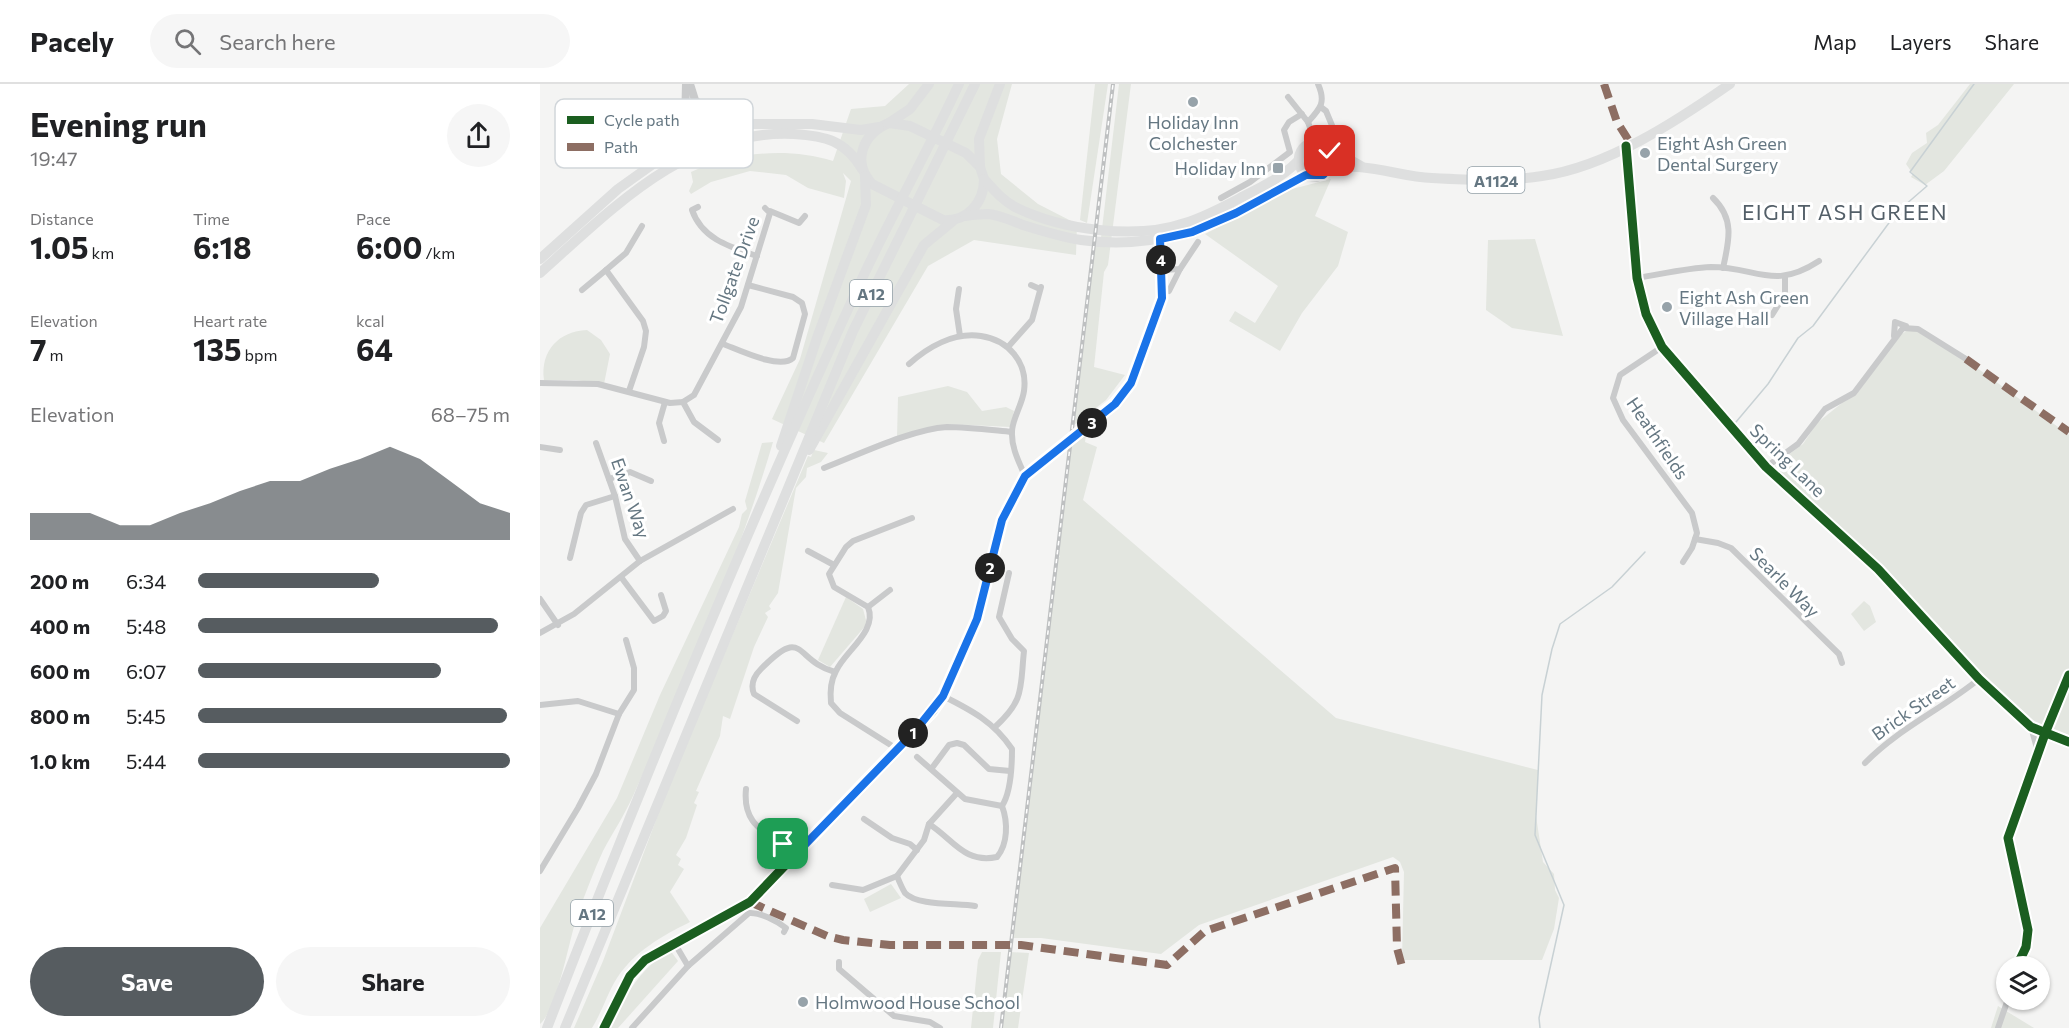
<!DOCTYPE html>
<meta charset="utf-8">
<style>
body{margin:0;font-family:Commissioner,sans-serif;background:#f6f6f6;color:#202124;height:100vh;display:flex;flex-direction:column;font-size:22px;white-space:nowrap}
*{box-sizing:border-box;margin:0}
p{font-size:20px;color:#757577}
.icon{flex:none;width:33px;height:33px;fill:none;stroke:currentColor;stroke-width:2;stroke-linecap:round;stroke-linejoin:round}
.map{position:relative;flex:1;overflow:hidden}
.sheet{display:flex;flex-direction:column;background:#fff;width:540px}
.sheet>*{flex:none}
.controls{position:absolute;left:1456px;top:872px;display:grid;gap:12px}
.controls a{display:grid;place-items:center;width:54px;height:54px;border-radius:50%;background:#fff;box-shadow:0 2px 4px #0004;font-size:30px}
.pin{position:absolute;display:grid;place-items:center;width:51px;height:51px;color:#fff;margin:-26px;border-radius:12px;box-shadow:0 3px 9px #0006}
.km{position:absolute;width:30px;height:30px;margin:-15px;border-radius:50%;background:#222;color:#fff;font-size:16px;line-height:30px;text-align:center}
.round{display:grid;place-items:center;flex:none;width:63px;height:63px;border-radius:32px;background:#f6f6f6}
.headline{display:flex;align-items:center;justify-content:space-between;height:102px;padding:0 30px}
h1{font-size:33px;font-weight:700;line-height:45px}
.metrics{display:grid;grid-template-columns:repeat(3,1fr);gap:9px;height:102px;padding:6px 30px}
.metrics div{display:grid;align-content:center}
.metrics b{font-size:30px;font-weight:700}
.metrics small{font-size:16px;font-weight:400}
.metrics p{font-size:16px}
.chart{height:168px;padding:12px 30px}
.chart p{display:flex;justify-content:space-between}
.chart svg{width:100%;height:108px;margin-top:6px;fill:#565c60;opacity:.7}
.action{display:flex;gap:12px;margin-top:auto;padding:12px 30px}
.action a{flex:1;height:69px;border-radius:36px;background:#565c60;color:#fff;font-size:24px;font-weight:700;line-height:69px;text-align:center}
.action a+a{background:#f6f6f6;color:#202124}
ul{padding:0 30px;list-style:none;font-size:20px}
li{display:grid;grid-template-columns:96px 72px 1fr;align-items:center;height:45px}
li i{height:15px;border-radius:8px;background:#565c60}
header{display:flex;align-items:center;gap:36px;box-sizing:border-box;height:84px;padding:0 30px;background:#fff;border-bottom:2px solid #e0e0e0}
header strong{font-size:28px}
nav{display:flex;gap:33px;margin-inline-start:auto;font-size:21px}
.search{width:420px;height:54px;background:#f6f6f6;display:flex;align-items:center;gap:15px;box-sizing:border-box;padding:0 21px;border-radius:33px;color:#757577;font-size:22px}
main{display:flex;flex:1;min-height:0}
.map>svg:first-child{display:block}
.green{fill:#e3e6e0}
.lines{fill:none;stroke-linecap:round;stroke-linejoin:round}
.stream{stroke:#c8d1d4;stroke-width:1.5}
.minor{stroke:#c9cacb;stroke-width:6}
.tertiary{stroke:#c9cacb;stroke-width:8}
.primary{stroke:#dedfdf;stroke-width:10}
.trunk{stroke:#dedfdf;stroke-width:10}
.rail-casing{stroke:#bec0c1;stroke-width:4}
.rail{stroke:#fff;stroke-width:1.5;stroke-dasharray:4.5;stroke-linecap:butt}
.quiet{stroke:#8d6e63;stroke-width:8;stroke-dasharray:15 8;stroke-linecap:butt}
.cycleway-casing{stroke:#fff;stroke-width:13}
.cycleway{stroke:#1b5e20;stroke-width:9}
.route-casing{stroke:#fff;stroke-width:12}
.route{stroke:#1a73e8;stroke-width:8}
.poi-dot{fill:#97a3aa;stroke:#fff;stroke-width:2}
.labels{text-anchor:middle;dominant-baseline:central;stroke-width:6;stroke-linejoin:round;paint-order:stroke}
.shield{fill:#fff;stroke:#93a0a8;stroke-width:1.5}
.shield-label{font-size:16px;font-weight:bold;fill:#657782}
.poi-label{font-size:18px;fill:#657782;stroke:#fff;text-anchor:start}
.street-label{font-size:18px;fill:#657782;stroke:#fff}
.quarter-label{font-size:21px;letter-spacing:1.5px;fill:#535f68;stroke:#fff}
.key{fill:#fff;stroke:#d1d6da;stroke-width:1.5}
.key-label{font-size:16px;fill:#657782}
</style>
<header>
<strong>Pacely</strong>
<div class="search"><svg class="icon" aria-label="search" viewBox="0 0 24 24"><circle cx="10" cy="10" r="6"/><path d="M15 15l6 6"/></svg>Search here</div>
<nav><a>Map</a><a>Layers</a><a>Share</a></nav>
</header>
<main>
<section class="sheet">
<div class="headline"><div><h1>Evening run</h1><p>19:47</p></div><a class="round"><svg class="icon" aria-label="share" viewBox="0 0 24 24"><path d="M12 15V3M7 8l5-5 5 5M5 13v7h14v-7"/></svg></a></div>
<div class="metrics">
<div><p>Distance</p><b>1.05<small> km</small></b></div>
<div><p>Time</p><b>6:18</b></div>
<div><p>Pace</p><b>6:00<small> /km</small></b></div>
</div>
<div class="metrics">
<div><p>Elevation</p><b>7<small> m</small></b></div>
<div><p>Heart rate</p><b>135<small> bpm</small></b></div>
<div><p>kcal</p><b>64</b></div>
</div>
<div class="chart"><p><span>Elevation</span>68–75 m</p>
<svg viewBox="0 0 160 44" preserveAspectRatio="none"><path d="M0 44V33L10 33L20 33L30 38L40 38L50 33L60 29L70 24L80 20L90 20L100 15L110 11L120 6L130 11L140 20L150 29L160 33V44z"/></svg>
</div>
<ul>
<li><b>200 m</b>6:34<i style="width:58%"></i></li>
<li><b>400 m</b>5:48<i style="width:96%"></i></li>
<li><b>600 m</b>6:07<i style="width:78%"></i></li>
<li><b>800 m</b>5:45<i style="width:99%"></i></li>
<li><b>1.0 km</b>5:44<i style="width:100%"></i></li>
</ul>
<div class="action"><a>Save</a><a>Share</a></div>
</section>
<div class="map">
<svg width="1529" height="944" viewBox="0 0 1529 944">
<rect width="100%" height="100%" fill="#f4f4f3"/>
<!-- green -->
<g class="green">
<path d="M369,0h103l-15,55 4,35 37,30 39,20 -1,31 -102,-15 -46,26 -104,177 -52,-24 28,-60 51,-178 -8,-8 3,8 -2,17 -36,-10 -22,-13 -36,-4 -39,11 -20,12 -2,-3 4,-9 -2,-10c43,-20 96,-25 142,-11l18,-52 34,-3z"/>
<polygon points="555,0 568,0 547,139 540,136"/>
<polygon points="579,0 591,0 568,181 564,188 554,283 585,291 566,316 534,341 555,162 560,162"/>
<polygon points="1430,0 1474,0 1404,87 1385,101 1371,93 1373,90 1366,80 1372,69 1387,59 1386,49 1398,41"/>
<polygon points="791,95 775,132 808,148 798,182 762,229 740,267 689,237 695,227 715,239 738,202 665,150 752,105"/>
<polygon points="995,155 1023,252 972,244 946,226 948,156"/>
<polygon points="1371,244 1422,273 1529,351 1529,651 1494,637 1412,561 1344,484 1235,386 1236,380 1263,360 1277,339 1302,319 1316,311 1352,262 1362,250"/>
<path d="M47,246l14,10 9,14 -6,30 -28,-4h-32c-4,-29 15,-49 43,-50z"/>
<polygon points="408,302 427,308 442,327 466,323 474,327 470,343 409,340 357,353 358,313"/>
<polygon points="546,351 545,358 557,363 543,416 796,634 998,686 996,732 1003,778 1014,790 1015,806 1019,814 1014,845 1002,876 862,876 864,788 860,778 853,773 659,841 621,870 501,854 472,854 517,475 520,472 518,471 531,362"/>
<path d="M233,358c-35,120 -89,240 -140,354 -9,20 -20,36 -30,55 -9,19 -16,39 -24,59 -9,24 -21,99 -39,114v-96l77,-130 43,-103 79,-168 3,-13 5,-5 -2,-8 17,-58z"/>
<path d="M274,366l14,3 -7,9 -14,6 -1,9 -10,11 -18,105 -9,13 2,3 -6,4 3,4 -14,30 -24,72 -7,-3 -3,20 -24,55 3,1 -5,11 3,2 -11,33 -10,17 5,4 -3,6 6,4 -14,23 20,30c-28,14 -55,29 -73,56 -10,16 -15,34 -25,50h-18l29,-67 67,-178 138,-327 3,1z"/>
<polygon points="306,513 323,525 327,540 290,583 278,576"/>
<polygon points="1324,517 1330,522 1336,538 1324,547 1311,530"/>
<polygon points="351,800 361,814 330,828 324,815"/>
<path d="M130,866l8,11 -60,67h-8c15,-33 29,-58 60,-78z"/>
<polygon points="442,868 461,868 453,944 431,944 438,876"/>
<polygon points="470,868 489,869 478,944 460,944"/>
<polygon points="1458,922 1494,944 1451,944"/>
</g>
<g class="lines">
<!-- stream -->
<g class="stream">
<polyline points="1196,338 1228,300 1258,254 1273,242 1357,128 1387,102 1370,88 1434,0"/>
<polyline points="1000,944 999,934 1024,821 995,751 1002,611 1012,565 1020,540 1072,503 1105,468"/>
</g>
<!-- minor -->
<g class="minor">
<polyline points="748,13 768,38 775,58"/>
<polyline points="782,24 786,27 796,51"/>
<path d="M768,38c13,-14 18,-20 10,-38"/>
<polyline points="1086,63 1097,194 1106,230 1122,263 1226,383 1338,485 1439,595 1491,643 1529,658"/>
<polyline points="681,114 710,98 750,68 744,46 749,38 762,30"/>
<path d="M1173,114c22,21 16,43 10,70"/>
<path d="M158,123l-6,3c10,29 38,37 65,46"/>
<polyline points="230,127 259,139 265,132"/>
<polyline points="66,186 86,169 102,142"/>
<polyline points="622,186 640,185 658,158"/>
<path d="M1097,194c25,-4 50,-10 74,-11 46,0 62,24 108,-6"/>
<polyline points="491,201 500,205"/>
<polyline points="419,205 416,225 420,252"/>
<polyline points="42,206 66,186 103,237 106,247 104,263 89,307"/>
<polyline points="629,207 640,185"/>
<polyline points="1232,231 1245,210 1245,192"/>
<polyline points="1354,252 1355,238 1366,242"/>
<path d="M183,260c16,6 57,26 70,14l12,-44 -3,-11 -9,-6 -45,-12"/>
<polyline points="468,263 492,236 501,203"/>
<polyline points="1122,263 1080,291 1073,314 1083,336 1152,429 1157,449 1152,464 1143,478"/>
<path d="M369,280c19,-17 45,-32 72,-28 27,4 47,26 43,55 -2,14 -11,26 -12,40 -1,16 7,31 13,45"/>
<polyline points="0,299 58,300 130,319 143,318 154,311 201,223 230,129 225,124"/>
<polyline points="143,318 154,338 178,356"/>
<polyline points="124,357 119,339 125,318"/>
<polyline points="56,359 75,412 85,455 100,477"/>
<polyline points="0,363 20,366"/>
<polyline points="1226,383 1258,360 1285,325 1314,309 1363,244 1378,245 1426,275"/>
<path d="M284,384c34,-13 88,-39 123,-41 21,0 44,3 65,5"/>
<polyline points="69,395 90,388 111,397"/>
<polyline points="1155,455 1178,459 1191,464 1299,570 1302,579"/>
<polyline points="268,467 294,481"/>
<polyline points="30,474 41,429 46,421 75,412"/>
<polyline points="81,493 114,537 123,532 126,527 121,511"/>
<polyline points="0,515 18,541"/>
<polyline points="328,523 350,506"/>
<polyline points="0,549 34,530 100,477 193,425"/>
<polyline points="0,621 38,617 79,630"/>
<path d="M257,637l-43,-27c-4,-10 0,-18 7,-25 44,-45 33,-8 74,3"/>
<path d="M455,643c30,-27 25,-39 29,-76l-12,-12 -13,-22 10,-44"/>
<polyline points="1491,643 1498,668"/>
<path d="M357,665l-57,-36 -9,-10c-1,-10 0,-23 5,-32 9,-20 42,-40 32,-64l-34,-20 -5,-13 17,-27 7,-6 59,-23"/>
<path d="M377,673l48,42 37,7c9,-14 10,-40 10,-57 -18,-27 -41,-39 -69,-53"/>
<path d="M1325,679c33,-34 77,-54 114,-84"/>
<polyline points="392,684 409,661 417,659 424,661 449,685 470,687"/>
<path d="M206,705c-4,40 24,43 49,66"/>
<polyline points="324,735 352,754 370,760 377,766"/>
<path d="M389,740c24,15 35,40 68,33 11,-13 11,-35 5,-51"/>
<polyline points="0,787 38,724 56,690 79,630 94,606 94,584 86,556"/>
<path d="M357,792c2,5 5,12 8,17 12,13 52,10 70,13"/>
<polyline points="292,801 323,806 357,792 384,756 389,740 417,709"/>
<polyline points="135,860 148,882"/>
<polyline points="299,878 299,885 354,932 390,938 400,944"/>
<polyline points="1477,882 1486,863 1488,846 1468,754 1506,647 1529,591"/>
<path d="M92,944l56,-62 61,-53c11,-1 28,8 37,15l-2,4"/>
<polyline points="1458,944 1468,915"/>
</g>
<!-- tertiary -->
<g class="tertiary">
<polyline points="150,0 155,16 169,28"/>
<polyline points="145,40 146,0"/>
<polyline points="64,944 90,892 105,876 210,818 392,628 403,612 437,535 462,436 485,392 575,319 591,299 622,214 620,155"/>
</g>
<!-- primary -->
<g class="primary">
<path d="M349,39l21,3 56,27 14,14 4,12c0,24 -17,43 -41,41l-71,-36c-20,-22 -10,-50 17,-61z"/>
<polyline points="145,43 151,57 158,60 173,61"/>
<path d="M786,62l6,13 -3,11 -12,7c-31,-1 -19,-47 9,-31l35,20"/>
<path d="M789,86c34,-10 69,7 103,8 37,2 74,4 110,-2 65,-9 135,-55 188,-92"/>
<path d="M444,95c9,10 18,21 31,28 46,23 121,33 170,16 20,-6 40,-17 59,-27 20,-10 38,-19 53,-34"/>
<path d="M425,132c8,-1 16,-2 23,-2 11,1 25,7 35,11 19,6 39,12 58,15 92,13 148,-25 225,-65"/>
<polyline points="0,175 78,105 134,65 149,33 158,27 208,40 272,40 321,46 339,43"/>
<path d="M0,189c73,-65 148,-144 254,-139 31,2 51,6 68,35"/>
</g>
<!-- trunk -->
<g class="trunk">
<polyline points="349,39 370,25 389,0"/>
<polyline points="440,83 439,55 460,0"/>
<polyline points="241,362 277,254 326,121 325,92"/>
<polyline points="269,366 384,161 413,137"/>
<path d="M7,944c97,-251 200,-500 313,-745 31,-67 68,-132 99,-199"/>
<polyline points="25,944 313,247 435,0"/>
</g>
<!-- rail casing -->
<g class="rail-casing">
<polyline id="rail" points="461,944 573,0"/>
</g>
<!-- rail -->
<use href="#rail" class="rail"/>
<!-- quiet -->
<g class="quiet">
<polyline points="1064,0 1077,38 1091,60"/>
<polyline points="1426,275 1529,348"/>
<polyline points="210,818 287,852 303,856 350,861 481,861 627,881 665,847 855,784 857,864 863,886"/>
</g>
<!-- cycleway casing -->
<g class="cycleway-casing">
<g id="cycleway">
<polyline points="1086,62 1097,194 1106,230 1122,263 1226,383 1338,485 1439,595 1491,643 1529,658"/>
<polyline points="1477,882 1486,863 1488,846 1468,754 1506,647 1529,591"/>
<polyline points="64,944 90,892 105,876 210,818 392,628 403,612 437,535 462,436 485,392 575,319 591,299 622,214 620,155"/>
</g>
</g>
<!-- cycleway -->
<use href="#cycleway" class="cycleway"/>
</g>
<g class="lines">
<!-- route casing -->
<g class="route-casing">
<polyline id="route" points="243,760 255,771 375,647 403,612 437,535 462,436 485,392 575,320 591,299 622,214 620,155 652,148 696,129 766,91 783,91 792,81 790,67"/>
</g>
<!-- route -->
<use href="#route" class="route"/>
</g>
<!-- markers -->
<g class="poi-dot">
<circle cx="653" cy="18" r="6"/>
<circle cx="1105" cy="69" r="6"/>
<rect x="732" y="78" width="12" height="12" rx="3"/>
<circle cx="1127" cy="223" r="6"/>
<circle cx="263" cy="918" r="6"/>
</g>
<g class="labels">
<!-- shield labels -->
<g class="shield">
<rect x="927.5" y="83" width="57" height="26" rx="4.5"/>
<rect x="310" y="196" width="42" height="26" rx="4.5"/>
<rect x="31" y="816" width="42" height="26" rx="4.5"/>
</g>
<g class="shield-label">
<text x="956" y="96">A1124</text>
<text x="331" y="209">A12</text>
<text x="52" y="829">A12</text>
</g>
<!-- poi labels -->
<g class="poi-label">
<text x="653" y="38" text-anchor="middle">Holiday Inn<tspan x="653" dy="21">Colchester</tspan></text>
<text x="1117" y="59">Eight Ash Green<tspan x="1117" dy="21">Dental Surgery</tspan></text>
<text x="726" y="84" text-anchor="end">Holiday Inn</text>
<text x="1139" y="213">Eight Ash Green<tspan x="1139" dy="21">Village Hall</tspan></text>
<text x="275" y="918">Holmwood House School</text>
</g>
<!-- street labels -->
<g class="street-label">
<text transform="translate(194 186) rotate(-70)">Tollgate Drive</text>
<text transform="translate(1118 354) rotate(56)">Heathfields</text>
<text transform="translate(1248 376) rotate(44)">Spring Lane</text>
<text transform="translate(91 414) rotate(71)">Ewan Way</text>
<text transform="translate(1245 498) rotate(45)">Searle Way</text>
<text transform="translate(1373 624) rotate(-35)">Brick Street</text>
</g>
<!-- quarter labels -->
<g class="quarter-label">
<text x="1305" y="127">EIGHT ASH GREEN</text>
</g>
</g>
<!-- legend -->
<rect x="15" y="15" width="198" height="69" rx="9" class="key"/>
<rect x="27" y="32" width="27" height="8" fill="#1b5e20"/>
<rect x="27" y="59" width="27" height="8" fill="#8d6e63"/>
<g class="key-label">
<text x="64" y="42">Cycle path</text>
<text x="64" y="69">Path</text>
</g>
</svg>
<div class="controls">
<a><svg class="icon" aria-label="layers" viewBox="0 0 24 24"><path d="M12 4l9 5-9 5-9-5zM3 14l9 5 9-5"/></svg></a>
</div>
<div class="pin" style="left:243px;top:760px;background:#1e9e55"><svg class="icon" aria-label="arrive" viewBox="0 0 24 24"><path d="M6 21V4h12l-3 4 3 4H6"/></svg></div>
<div class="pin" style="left:790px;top:67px;background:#d93025"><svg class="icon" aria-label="check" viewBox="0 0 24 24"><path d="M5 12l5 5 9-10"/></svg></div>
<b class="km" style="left:373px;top:649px">1</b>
<b class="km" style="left:450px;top:484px">2</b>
<b class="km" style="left:552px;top:339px">3</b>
<b class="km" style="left:621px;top:176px">4</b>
</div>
</main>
